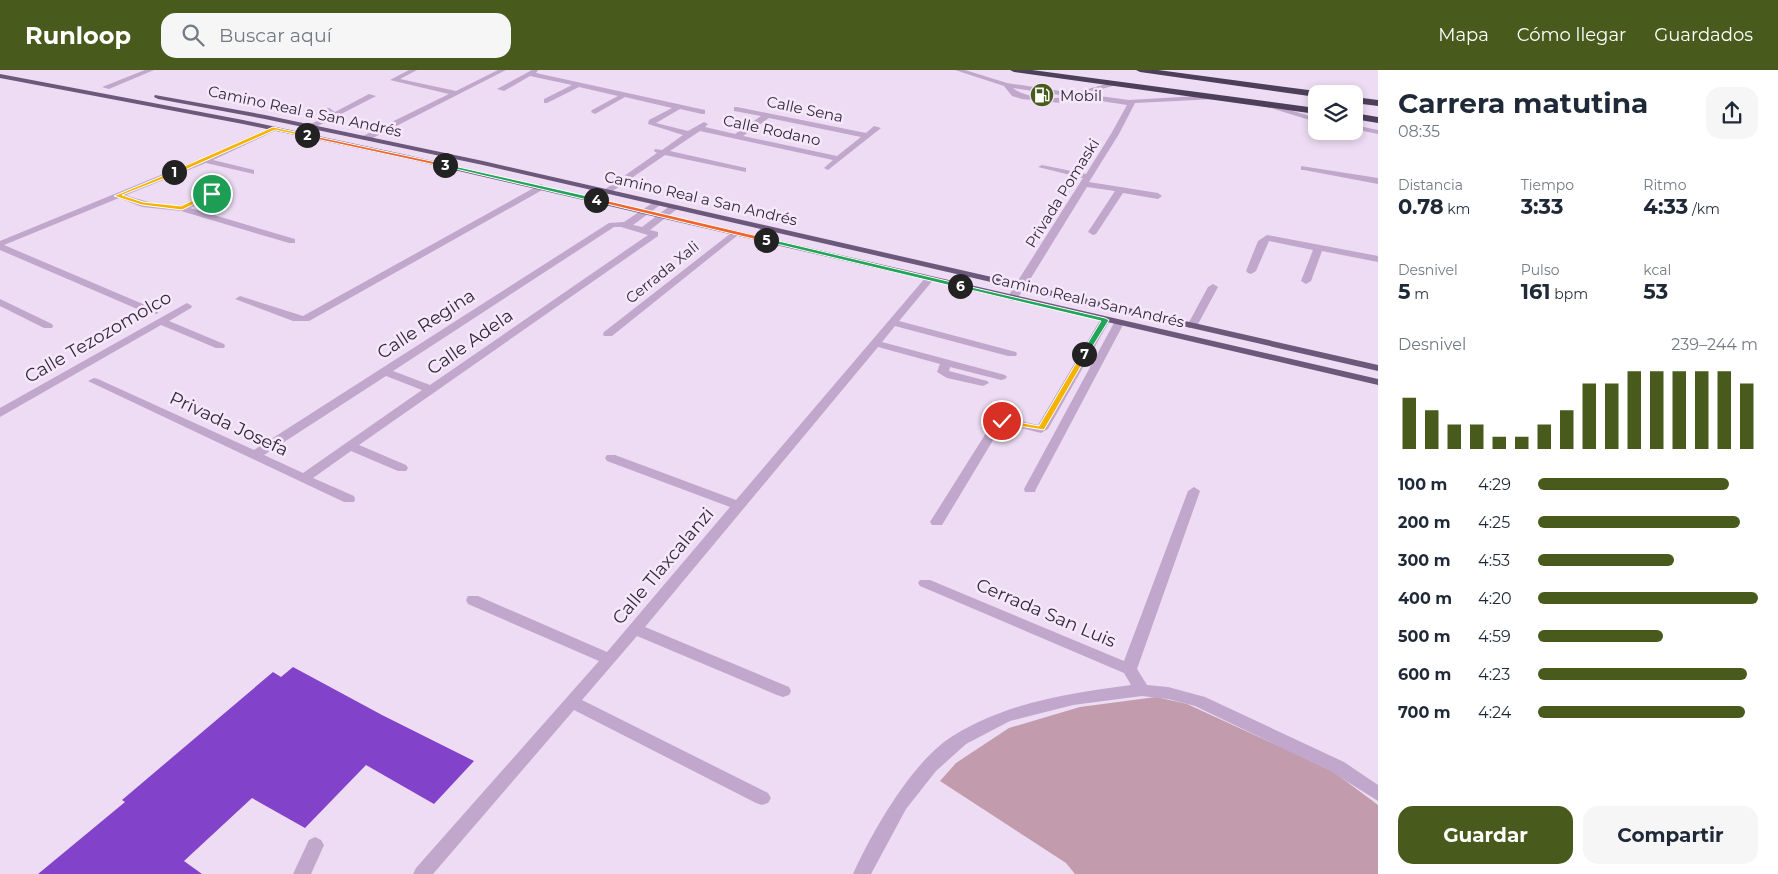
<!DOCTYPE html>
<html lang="es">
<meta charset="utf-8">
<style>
body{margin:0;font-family:Montserrat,sans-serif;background:#f6f6f7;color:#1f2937;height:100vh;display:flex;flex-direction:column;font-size:19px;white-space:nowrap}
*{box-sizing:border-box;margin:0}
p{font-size:16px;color:#747a83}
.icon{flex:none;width:28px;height:28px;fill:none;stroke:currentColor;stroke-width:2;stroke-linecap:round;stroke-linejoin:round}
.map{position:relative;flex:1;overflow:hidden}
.drawer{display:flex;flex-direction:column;background:#fff;width:400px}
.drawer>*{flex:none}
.fabs{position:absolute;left:1308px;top:15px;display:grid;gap:10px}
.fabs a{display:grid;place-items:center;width:55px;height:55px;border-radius:10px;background:#fff;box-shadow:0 2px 8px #0003;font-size:25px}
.pin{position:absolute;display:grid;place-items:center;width:42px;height:42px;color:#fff;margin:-21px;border:2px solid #fff;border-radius:50%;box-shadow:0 1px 5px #0007}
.km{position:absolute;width:25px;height:25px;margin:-12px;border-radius:50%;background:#222;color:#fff;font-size:14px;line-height:25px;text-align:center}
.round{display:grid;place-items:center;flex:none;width:52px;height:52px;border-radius:15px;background:#f6f6f7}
.overview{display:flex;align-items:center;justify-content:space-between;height:85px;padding:0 20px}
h1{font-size:28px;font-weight:700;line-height:38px}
.metrics{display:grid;grid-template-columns:repeat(3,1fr);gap:8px;height:85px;padding:5px 20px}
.metrics div{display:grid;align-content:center}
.metrics b{font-size:21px;font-weight:700}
.metrics small{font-size:14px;font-weight:400}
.metrics p{font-size:14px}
.chart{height:140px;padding:10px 20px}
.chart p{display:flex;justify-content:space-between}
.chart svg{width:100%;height:90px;margin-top:5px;stroke:#485b1c;stroke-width:6}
.button{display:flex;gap:10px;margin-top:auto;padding:10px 20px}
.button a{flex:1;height:58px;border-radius:15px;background:#485b1c;color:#fff;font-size:20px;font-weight:700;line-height:58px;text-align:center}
.button a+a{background:#f6f6f7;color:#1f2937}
ul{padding:0 20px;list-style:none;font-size:16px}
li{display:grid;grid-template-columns:80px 60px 1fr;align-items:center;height:38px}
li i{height:12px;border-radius:6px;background:#485b1c}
header{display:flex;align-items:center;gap:30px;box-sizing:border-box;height:70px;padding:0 25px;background:#485b1c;color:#fff}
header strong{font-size:24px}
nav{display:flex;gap:28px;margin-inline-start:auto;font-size:18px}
.search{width:350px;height:45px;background:#f6f6f7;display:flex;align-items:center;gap:12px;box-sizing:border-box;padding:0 18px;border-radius:15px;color:#747a83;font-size:19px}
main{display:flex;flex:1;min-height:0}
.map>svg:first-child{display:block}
.green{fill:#c29bac}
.building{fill:#8243ca}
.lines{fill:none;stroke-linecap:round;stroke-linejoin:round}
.minor{fill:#c0a7cb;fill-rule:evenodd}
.major{fill:#6b587a;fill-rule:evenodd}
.highway{fill:#4d3f59;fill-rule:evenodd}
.split-1{fill:#f5b400;stroke:#fff}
.split-2{fill:#f5b400;stroke:#fff}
.split-3{fill:#f0652b;stroke:#fff}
.split-4{fill:#22a559;stroke:#fff}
.split-5{fill:#f0652b;stroke:#fff}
.split-6{fill:#22a559;stroke:#fff}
.split-7{fill:#22a559;stroke:#fff}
.split-8{fill:#f5b400;stroke:#fff}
.labels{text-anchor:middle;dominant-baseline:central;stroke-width:5;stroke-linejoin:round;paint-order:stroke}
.far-poi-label{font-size:15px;fill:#302838;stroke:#f6e8fa;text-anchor:start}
.far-street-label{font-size:15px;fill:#302838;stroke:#f6e8fa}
.street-label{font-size:18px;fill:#302838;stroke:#f6e8fa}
</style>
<header>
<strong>Runloop</strong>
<div class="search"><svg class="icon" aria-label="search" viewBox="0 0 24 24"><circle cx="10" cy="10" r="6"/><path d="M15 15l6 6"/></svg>Buscar aquí</div>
<nav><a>Mapa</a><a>Cómo llegar</a><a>Guardados</a></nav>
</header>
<main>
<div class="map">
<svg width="1378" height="804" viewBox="0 0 1378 804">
<rect width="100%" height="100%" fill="#eddcf3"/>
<!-- green -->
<polygon class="green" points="1156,627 1187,634 1331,700 1378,735 1378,804 1075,804 1066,793 940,711 956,693 1009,658 1080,637"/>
<!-- building -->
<polygon class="building" points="293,597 382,645 474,691 434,734 366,695 305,758 252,728 184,791 202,804 38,804 125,732 122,730 273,602 281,607"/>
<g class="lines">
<!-- minor -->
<g class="minor">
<polygon points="145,0 154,0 109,19 102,17"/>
<polygon points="409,0 417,0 400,9 456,21 498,0 506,0 369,70 363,70 363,66 449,24 390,10"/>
<path d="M532,0h6l-2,3 169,37v4h-3l-22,-5 -24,14 32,8 16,-9 4,2 -3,3 30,7 26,-18 -27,-5v-4h3l129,26 8,-7 7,2 -53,42 -4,-2 9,-8 -133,-29 -30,20 76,17v4l-81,-17 -58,40 -4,-3 1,-2 53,-37 -3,-2 1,-2 7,1 21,-15 -35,-11 1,-4 23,-12 -47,-11 -30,17 -4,-2 1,-2 26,-14 -39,-9 -32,16h-3v-4l28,-14 -42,-9 -26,15 -7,-2zM769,48l92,19 -24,19 -94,-20z"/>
<path d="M955,0h10l42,13 66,10 41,-11 4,2 -2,1 -32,9 45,6 87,-5 4,2 -4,2 -81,4 -16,31 -30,48 69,11 4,3 -4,3 -35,-6 -27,41 -3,1 -5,-3 27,-41 -28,-4 -61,99 -10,14 -4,1 -5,-3 76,-120 -45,-11 4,-2 44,9 25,-40 16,-29 -52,-8 -14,6 -39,-4 -10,-3 -8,-10zM1013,18l53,8c-11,5 -44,1 -53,-8z"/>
<polygon points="369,24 376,26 314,58 307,56 329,45 323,42 323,38 329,38 335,42"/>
<polygon points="1264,32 1316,48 1316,52 1264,36"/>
<polygon points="1354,55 1378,60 1378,64 1354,59"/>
<path d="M272,57l7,2 -66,31 41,10v4l-48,-11 -80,32c13,5 43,13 56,10 11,-3 21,-14 33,-13v4l-25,12 105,31v4h-6l-108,-32 -39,-4 -23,-9 -115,47 153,65 1,2 -1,2h-8l-149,-64v-9l202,-83z"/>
<polygon points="1301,96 1378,108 1378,114 1304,100 1301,100"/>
<polygon points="541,114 545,117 544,119 309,251 293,251 235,229 240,226 303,246"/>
<path d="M657,130l4,3 -1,2 -27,20 9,2 29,-22h6v4l-27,21 8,2v4l-299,209 47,20 2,3 -2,3h-8l-47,-20 -38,27 41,18 1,3 -1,3h-10l-256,-121 6,-3 4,1 156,71 355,-227 15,-1zM614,157h7l27,8 -218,150 -37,-14zM386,306l36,14 -119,83 -39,-18z"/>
<polygon points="735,160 740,163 738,165 612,266 604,266 603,264 604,262"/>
<polygon points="1267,165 1378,186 1378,192 1322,181 1311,211 1306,214 1301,211 1313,180 1269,171 1256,201 1251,204 1248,203 1246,201 1258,171"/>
<polygon points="929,206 934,209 899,251 1016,282 1017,284 1016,286 1008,286 895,256 882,272 1005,305 1007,307 1005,309 1001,310 950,297 949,301 987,311 989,313 983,316 947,308 937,302 940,294 878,277 645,557 789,617 791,621 789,625 783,627 777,625 637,566 582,630 768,723 771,728 768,733 762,735 756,733 574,640 433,804 413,804 416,798 599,591 468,534 466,530 468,526 478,526 607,582 730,437 607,391 605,388 607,385 615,385 736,430 926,207"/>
<polygon points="1213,214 1218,217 1197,256 1196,258 1188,258 1187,256 1208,217"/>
<polygon points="0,229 52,254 53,256 52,258 44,258 0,236"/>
<polygon points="187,233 192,236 191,238 169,251 224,274 225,276 224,278 216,278 161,255 0,347 0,338"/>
<polygon points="1105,247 1110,250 1048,359 1041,363 1013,356 1001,357 942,455 932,455 930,452 993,352 1008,348 1038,355 1100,250"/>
<polygon points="1119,250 1124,253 1036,419 1035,422 1025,422 1024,419 1114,253"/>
<path d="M1194,417l6,4 -63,178 10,16 21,2 37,10 139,65 34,23v16l-46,-29 -137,-66 -27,-7 -26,-3 -69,9 -63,16 -44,23 -30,27 -30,38 -35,65h-18c20,-44 61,-116 103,-140 53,-32 115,-41 175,-49l-7,-12 -204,-87 -2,-3 2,-3h10l194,81 64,-170z"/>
<polygon points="315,767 321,770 324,775 311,804 293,804 309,770"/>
</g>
<!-- major -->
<g class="major">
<polygon points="0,4 243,50 407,85 1378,309 1378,315 407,89 243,54 0,8"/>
<polygon points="155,25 265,45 483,91 1378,295 1378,301 483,95 265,49 158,29 154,27"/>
</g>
<!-- highway -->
<g class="highway">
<polygon points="1010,0 1032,0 1316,38 1316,44 1014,2"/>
<polygon points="1136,0 1158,0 1316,21 1320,24 1316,24 1316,27 1140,2"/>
<polygon points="1354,27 1378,30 1378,36 1354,33"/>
<polygon points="1354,43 1378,47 1378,53 1354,49"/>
</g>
</g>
<!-- split-1 -->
<polygon class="split-1" points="174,101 176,104 122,125 143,132 181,136 210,122 214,124 182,140 142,135 114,126"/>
<!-- split-2 -->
<polygon class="split-2" points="273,57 309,65 307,67 275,60 176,104 171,102"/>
<!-- split-3 -->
<polygon class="split-3" points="305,64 445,94 447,95 445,97 307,67"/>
<!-- split-4 -->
<polygon class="split-4" points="445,94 596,128 599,130 596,132 443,96"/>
<!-- split-5 -->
<polygon class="split-5" points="596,128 766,168 769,170 766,172 594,131"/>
<!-- split-6 -->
<polygon class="split-6" points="766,168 960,214 963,216 960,218 764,171"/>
<!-- split-7 -->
<polygon class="split-7" points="958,214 1105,248 1109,250 1088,284 1084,286 1081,284 1101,251 958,217"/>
<!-- split-8 -->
<polygon class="split-8" points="1082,283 1088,284 1044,360 1000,353 999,351 1002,349 1039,356"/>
<!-- icons -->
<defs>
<g id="fuel-disc" transform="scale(1.25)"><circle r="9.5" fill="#485b1c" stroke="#f6e8fa"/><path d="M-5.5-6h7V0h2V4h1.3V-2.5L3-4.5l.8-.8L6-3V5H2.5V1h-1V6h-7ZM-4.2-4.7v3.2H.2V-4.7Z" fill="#fff"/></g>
</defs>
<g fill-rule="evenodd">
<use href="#fuel-disc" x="1042" y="25"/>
</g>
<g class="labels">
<!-- far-poi labels -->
<g class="far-poi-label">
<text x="1060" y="25">Mobil</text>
</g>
<!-- far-street labels -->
<g class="far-street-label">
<text transform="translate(805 39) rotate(12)">Calle Sena</text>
<text transform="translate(305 41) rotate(12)">Camino Real a San Andrés</text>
<text transform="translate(772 60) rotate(12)">Calle Rodano</text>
<text transform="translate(1062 123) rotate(-58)">Privada Pomaski</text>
<text transform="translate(701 128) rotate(13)">Camino Real a San Andrés</text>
<text transform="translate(662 202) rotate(-39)">Cerrada Xali</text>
<text transform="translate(1088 230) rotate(13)">Camino Real a San Andrés</text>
</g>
<!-- street labels -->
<g class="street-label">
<text transform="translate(426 254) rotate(-33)">Calle Regina</text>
<text transform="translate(98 267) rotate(-30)">Calle Tezozomolco</text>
<text transform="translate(470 272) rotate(-35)">Calle Adela</text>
<text transform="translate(229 354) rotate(25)">Privada Josefa</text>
<text transform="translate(663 496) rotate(-50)">Calle Tlaxcalanzi</text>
<text transform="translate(1046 543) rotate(23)">Cerrada San Luis</text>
</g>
</g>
</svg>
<div class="fabs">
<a><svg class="icon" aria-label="layers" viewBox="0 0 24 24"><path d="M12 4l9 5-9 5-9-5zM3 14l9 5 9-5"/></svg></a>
</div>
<div class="pin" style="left:212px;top:124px;background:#1e9e55"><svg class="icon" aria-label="arrive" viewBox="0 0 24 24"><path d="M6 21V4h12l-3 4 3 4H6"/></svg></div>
<div class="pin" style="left:1002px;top:351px;background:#d93025"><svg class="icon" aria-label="check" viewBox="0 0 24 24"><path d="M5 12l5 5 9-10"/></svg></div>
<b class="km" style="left:174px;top:102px">1</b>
<b class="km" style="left:307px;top:65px">2</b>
<b class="km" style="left:445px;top:95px">3</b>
<b class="km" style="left:596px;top:130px">4</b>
<b class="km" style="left:766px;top:170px">5</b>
<b class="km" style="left:960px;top:216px">6</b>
<b class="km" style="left:1084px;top:284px">7</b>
</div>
<section class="drawer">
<div class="overview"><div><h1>Carrera matutina</h1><p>08:35</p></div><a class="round"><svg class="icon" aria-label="share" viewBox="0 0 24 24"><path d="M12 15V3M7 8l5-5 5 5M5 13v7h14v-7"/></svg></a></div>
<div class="metrics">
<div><p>Distancia</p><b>0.78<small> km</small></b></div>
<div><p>Tiempo</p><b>3:33</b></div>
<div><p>Ritmo</p><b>4:33<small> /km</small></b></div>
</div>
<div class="metrics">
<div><p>Desnivel</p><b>5<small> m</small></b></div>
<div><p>Pulso</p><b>161<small> bpm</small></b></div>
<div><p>kcal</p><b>53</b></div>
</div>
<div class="chart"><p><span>Desnivel</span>239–244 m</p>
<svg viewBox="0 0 160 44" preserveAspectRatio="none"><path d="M5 44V19M15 44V25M25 44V32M35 44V32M45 44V38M55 44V38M65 44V32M75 44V25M85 44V12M95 44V12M105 44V6M115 44V6M125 44V6M135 44V6M145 44V6M155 44V12"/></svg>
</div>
<ul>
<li><b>100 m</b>4:29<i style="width:87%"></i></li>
<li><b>200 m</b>4:25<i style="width:92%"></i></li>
<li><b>300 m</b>4:53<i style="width:62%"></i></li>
<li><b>400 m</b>4:20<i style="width:100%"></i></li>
<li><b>500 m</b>4:59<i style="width:57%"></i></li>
<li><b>600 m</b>4:23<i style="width:95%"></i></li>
<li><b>700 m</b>4:24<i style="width:94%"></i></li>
</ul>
<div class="button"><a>Guardar</a><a>Compartir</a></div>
</section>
</main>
